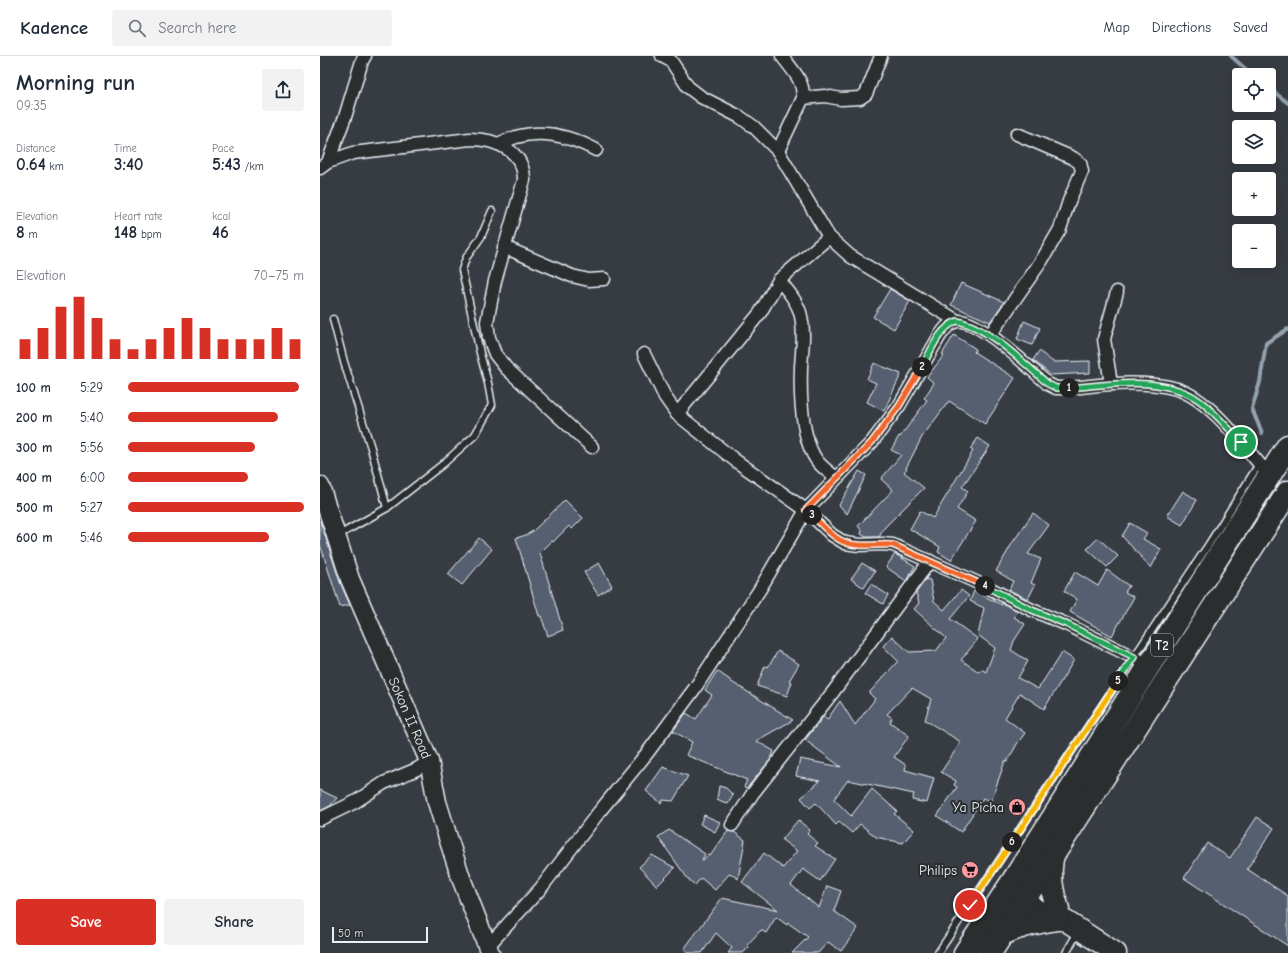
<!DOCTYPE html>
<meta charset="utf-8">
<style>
body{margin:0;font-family:"Comic Neue",sans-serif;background:#f2f2f3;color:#1f2937;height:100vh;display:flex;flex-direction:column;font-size:15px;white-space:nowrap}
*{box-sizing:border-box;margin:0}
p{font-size:13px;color:#747a83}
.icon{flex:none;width:22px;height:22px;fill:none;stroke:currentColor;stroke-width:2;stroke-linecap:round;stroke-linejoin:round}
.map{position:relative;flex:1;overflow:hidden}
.drawer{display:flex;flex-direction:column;background:#fff;width:320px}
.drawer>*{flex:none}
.fabs{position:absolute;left:912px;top:12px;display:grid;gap:8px}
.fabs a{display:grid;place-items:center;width:44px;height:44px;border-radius:4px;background:#fff;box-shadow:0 4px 16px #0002;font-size:20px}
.scale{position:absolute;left:12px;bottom:10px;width:96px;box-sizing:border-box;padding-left:4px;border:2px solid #e8f1f8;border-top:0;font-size:11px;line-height:14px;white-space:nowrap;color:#e8f1f8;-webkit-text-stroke:3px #2a2d2e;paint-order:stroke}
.pin{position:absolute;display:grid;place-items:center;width:34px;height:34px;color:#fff;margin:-17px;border:2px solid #fff;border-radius:50%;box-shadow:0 1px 4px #0007}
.km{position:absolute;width:20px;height:20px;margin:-10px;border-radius:50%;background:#222;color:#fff;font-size:11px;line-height:20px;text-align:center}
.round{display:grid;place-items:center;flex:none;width:42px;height:42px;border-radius:4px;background:#f2f2f3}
.head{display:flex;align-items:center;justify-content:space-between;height:68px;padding:0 16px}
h1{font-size:22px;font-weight:600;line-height:30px}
.figures{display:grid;grid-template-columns:repeat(3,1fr);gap:6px;height:68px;padding:4px 16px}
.figures div{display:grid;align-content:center}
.figures b{font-size:17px;font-weight:600}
.figures small{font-size:11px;font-weight:400}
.figures p{font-size:11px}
.chart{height:112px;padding:8px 16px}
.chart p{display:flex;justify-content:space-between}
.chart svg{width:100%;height:72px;margin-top:4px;stroke:#d93025;stroke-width:6}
.primary-button{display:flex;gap:8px;margin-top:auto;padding:8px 16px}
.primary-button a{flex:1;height:46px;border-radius:4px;background:#d93025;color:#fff;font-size:16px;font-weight:600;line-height:46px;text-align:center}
.primary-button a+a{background:#f2f2f3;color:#1f2937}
ul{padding:0 16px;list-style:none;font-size:13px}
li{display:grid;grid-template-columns:64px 48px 1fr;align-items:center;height:30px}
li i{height:10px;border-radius:5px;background:#d93025}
header{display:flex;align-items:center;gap:24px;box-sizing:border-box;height:56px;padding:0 20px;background:#fff;border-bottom:1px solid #e0e1e3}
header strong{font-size:19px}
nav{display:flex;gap:22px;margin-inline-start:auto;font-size:14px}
.search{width:280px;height:36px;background:#f2f2f3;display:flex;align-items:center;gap:10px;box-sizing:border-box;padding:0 14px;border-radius:4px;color:#747a83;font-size:15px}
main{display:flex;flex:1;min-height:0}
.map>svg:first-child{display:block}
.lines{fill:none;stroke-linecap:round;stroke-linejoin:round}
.stream{stroke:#95a3af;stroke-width:4}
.building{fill:#565e6f;stroke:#e8f1f8}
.lane-casing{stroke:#e8f1f8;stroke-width:9}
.street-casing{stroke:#e8f1f8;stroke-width:15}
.secondary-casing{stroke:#e8f1f8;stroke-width:21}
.primary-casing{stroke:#e8f1f8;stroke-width:23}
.highway-casing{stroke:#e8f1f8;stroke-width:25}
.lane{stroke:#2a2d2e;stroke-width:6}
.street{stroke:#2a2d2e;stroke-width:12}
.secondary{stroke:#2a2d2e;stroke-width:18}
.primary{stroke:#2a2d2e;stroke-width:20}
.highway{stroke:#2a2d2e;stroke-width:22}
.split-1-casing{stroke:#fff;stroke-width:8}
.split-2-casing{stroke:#fff;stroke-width:8}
.split-3-casing{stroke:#fff;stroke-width:8}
.split-4-casing{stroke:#fff;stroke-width:8}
.split-5-casing{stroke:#fff;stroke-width:8}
.split-6-casing{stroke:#fff;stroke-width:8}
.split-7-casing{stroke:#fff;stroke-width:8}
.split-1{stroke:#22a559;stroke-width:5}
.split-2{stroke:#22a559;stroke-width:5}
.split-3{stroke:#f0652b;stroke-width:5}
.split-4{stroke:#f0652b;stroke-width:5}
.split-5{stroke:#22a559;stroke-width:5}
.split-6{stroke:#f5b400;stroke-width:5}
.split-7{stroke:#f5b400;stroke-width:5}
.labels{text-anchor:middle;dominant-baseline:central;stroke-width:4;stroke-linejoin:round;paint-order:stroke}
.shield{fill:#2a2d2e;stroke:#afb6bb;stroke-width:1}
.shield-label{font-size:13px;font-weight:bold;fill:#e8f1f8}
.street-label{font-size:14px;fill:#e8f1f8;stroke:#2a2d2e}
.poi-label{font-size:14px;fill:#e8f1f8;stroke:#2a2d2e;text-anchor:end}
</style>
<header>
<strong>Kadence</strong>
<div class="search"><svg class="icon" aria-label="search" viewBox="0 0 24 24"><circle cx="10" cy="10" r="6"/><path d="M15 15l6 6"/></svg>Search here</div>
<nav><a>Map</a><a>Directions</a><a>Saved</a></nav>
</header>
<main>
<section class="drawer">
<div class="head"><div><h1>Morning run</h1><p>09:35</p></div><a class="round"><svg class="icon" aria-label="share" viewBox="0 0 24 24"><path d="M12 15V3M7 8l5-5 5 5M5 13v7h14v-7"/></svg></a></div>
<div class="figures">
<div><p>Distance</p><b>0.64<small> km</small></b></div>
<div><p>Time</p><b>3:40</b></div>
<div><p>Pace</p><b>5:43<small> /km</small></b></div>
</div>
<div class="figures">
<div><p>Elevation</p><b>8<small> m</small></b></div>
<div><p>Heart rate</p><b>148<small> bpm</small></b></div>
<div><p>kcal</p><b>46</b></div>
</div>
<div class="chart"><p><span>Elevation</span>70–75 m</p>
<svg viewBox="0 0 160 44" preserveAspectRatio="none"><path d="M5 44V32M15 44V25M25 44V12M35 44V6M45 44V19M55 44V32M65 44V38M75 44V32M85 44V25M95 44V19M105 44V25M115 44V32M125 44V32M135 44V32M145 44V25M155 44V32"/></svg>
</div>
<ul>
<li><b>100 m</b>5:29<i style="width:97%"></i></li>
<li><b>200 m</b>5:40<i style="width:85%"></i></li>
<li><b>300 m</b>5:56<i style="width:72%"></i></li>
<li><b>400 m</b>6:00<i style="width:68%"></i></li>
<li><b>500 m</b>5:27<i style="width:100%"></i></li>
<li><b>600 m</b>5:46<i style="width:80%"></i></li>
</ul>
<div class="primary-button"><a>Save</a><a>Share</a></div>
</section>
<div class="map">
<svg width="968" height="897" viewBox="0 0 968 897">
<rect width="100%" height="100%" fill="#373c42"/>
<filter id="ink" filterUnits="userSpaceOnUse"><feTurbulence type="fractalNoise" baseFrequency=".025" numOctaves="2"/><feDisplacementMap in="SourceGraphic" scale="8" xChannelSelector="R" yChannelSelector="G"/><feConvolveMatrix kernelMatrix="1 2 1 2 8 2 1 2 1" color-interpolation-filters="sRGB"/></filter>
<g filter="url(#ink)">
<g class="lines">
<!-- stream -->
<g class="stream">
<polyline points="911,0 932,19"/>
<polyline points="949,32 968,47"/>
<polyline points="942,377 932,353 940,326 946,287 968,273"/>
</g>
</g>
<!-- building -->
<g class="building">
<polygon points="641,227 684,246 670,266 631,249"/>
<polygon points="570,233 590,245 574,273 553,261"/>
<polygon points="704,265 720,272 712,289 697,283"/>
<polygon points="634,279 656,293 654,296 695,322 665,368 629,345 602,381 586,412 587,412 584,416 604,432 565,471 559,481 546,481 541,478 542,475 538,470 573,434 561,423 581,399 571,394 579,380 580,381 607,344 604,342 614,327 607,321 624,299 622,298"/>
<polygon points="719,295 733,306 770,305 770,317 731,319 713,304"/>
<polygon points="554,307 581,318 564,355 547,346 556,327 547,323"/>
<polygon points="658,382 670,390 642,431 648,435 637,453 656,465 631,504 618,496 620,491 590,473 600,455 613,462 653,395 650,393"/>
<polygon points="539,415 546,419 527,458 519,449"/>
<polygon points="863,435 877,444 862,469 847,460"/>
<polygon points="245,444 263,462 252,473 249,470 233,486 232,485 220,497 243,574 228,580 221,560 219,560 196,482 206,479 213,475"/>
<polygon points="713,457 729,469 708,498 721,503 711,527 715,529 708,543 689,534 693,525 676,515 693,486"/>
<polygon points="0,464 20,526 30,549 20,551 0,488"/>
<polygon points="810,467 827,477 823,483 841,493 831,512 802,480"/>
<polygon points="159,482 172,493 142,529 128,518"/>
<polygon points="778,482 798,500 787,511 767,493"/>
<polygon points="575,498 595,510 586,525 566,511"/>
<polygon points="279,507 292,530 278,539 264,516"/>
<polygon points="542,507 555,515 544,532 531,523"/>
<polygon points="787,514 809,530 805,536 814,541 792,580 750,556 757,543 744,535 755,516 778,530"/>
<polygon points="606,523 610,524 614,545 624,554 641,534 649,540 630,563 658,583 641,604 659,616 661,613 666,616 675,592 658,579 664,552 650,545 654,535 682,549 682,547 698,555 694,561 705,568 694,585 691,594 708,605 698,622 718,633 742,596 754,604 724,653 700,637 685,662 705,677 697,688 687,706 685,705 671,745 663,742 641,776 617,760 637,731 634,729 636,725 621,716 641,686 605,664 611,643 592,632 567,658 572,662 570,666 589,680 574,701 586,709 585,714 614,722 607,747 592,744 594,738 528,724 514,743 531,760 552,733 577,755 574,758 594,774 583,787 556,781 540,768 532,777 519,766 516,769 496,747 490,752 481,742 500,725 476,720 480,703 521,711 485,684 504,660 507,664 520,645 535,669 555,643 549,637 578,605 563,590 572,580 589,596 616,595 626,582 594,553 599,547 596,537"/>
<polygon points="551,528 568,539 563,548 545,537"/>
<polygon points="458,595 479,608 469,625 472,626 467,640 437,630 445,610 448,611"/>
<polygon points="397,615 410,624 410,625 473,664 436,685 454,695 450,704 427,732 424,731 427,724 366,699 372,686 353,675 366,657 376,663 392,639 385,634"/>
<polygon points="343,711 368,720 353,745 343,744 341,747 326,735"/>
<polygon points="399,730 406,732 413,739 408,748 397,743"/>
<polygon points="0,734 17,742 10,750 0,755"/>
<polygon points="384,759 400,766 395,776 380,768"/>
<polygon points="937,761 954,772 927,813 968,840 968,890 864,822 887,787 910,802"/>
<polygon points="478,764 490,774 487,778 498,787 495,790 515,803 500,825 483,813 471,829 499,852 507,830 521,835 514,855 538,872 521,895 508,886 498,897 472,897 488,881 468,867 467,869 456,861 446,877 441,874 427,889 429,891 423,897 408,897 412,892 396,877 382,897 370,897 364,893 402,842 458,854 422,826 444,797 463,812 477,795 462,784"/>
<polygon points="349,774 385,798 382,804 383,804 388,799 390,800 408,775 414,776 425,784 418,823 410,817 395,834 381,822 375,829 368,823 338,781"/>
<polygon points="332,799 355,812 337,830 319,811"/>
</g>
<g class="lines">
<!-- lane casing -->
<g class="lane-casing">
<g id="lane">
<polyline points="13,263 24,306 51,392 67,452"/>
<polyline points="17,480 67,452 123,408 155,379 172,349 168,327 160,297 142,214 146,202 161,181 172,155"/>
<polyline points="618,897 889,488 939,408"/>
<polyline points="746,897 758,876"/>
</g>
</g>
<!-- street casing -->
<g class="street-casing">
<g id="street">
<polyline points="342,0 351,5 368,31 381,41 420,61 434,71 458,95 509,181 530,200 637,265"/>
<polyline points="483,42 505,40 521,43 540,42 546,38 561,0"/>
<path d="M178,88c6,-2 12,-5 18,-7 27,-8 56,0 80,13"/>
<path d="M458,95l25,-53c1,-18 -11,-28 -21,-42"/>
<polyline points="8,106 25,61 42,5 45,0"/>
<path d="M0,112l8,-6 25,-9 117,-14c25,0 54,11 54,41l-29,101 -8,41 2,16 6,16 11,14 86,79"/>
<polyline points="184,191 252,220 269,224 284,223"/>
<path d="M459,224c8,10 19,22 22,36 4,17 1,34 0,51 -1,26 0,74 17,95 5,6 12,11 18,16"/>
<polyline points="670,279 722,204 740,173 749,145 762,115 760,107 753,102 697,78"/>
<polyline points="324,298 345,341 357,358 416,405 486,454 512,479 525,487 539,489 563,488 573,489 667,531 712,554 748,569 829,609"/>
<polyline points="791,328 784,283 797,236"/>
<polyline points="357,358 440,257 459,224 509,181"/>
<polyline points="0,763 35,746 64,727 97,713 109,705"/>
<polyline points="412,769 433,737 513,636 610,505"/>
<path d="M167,891l54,-59 58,-76 49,-60 47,-64 65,-99 46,-79 66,-68 27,-36 40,-69c4,-6 10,-15 18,-16 21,-3 75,49 91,63l8,4c18,1 36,-3 55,-4 21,-1 46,-1 66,5 35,11 69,61 93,87"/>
</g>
</g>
<!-- secondary casing -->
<g class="secondary-casing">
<g id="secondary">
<path id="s1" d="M0,430l30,93 79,182 8,41 13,42 11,34 29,75"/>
</g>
</g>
<!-- primary casing -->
<g class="primary-casing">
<path id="primary" d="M690,835c17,11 36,27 56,30l50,32"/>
</g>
<!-- highway casing -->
<g class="highway-casing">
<g id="highway">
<path d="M732,802c-3,18 -1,33 6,51"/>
<path d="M682,878c18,-8 36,-12 55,-15"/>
<polyline points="645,897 696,820 968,390"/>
<polyline points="670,897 968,436"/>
</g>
</g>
<!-- lane -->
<use href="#lane" class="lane"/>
<!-- street -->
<use href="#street" class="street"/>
<!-- secondary -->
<use href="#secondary" class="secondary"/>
<!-- primary -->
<use href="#primary" class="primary"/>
<!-- highway -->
<use href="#highway" class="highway"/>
</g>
</g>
<g class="lines" filter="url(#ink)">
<!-- split-1 casing -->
<g class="split-1-casing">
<path id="split-1" d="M749,332c38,-4 94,-12 128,11 14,9 32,30 44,43"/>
</g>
<!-- split-2 casing -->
<g class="split-2-casing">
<path id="split-2" d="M602,311c9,-16 17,-39 35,-46 31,6 67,42 91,63l8,4h13"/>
</g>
<!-- split-3 casing -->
<g class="split-3-casing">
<polyline id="split-3" points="492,459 486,454 552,386 579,350 602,311"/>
</g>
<!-- split-4 casing -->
<g class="split-4-casing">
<path id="split-4" d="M492,459c14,14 25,29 46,30 12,1 24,-1 35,0l92,41"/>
</g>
<!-- split-5 casing -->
<g class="split-5-casing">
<polyline id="split-5" points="665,530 712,554 748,569 814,601 798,625"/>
</g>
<!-- split-6 casing -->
<g class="split-6-casing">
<polyline id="split-6" points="692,786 798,625"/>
</g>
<!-- split-7 casing -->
<g class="split-7-casing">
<polyline id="split-7" points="650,849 692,786"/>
</g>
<!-- split-1 -->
<use href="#split-1" class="split-1"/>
<!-- split-2 -->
<use href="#split-2" class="split-2"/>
<!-- split-3 -->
<use href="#split-3" class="split-3"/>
<!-- split-4 -->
<use href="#split-4" class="split-4"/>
<!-- split-5 -->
<use href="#split-5" class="split-5"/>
<!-- split-6 -->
<use href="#split-6" class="split-6"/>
<!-- split-7 -->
<use href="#split-7" class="split-7"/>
</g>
<!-- icons -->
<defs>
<g id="shop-disc" transform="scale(0.9)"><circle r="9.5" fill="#ff9aa2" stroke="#2a2d2e"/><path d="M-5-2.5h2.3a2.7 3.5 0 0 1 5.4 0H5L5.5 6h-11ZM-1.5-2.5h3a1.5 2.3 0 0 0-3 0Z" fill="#111"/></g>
<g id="supermarket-disc" transform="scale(0.9)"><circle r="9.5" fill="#ff9aa2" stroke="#2a2d2e"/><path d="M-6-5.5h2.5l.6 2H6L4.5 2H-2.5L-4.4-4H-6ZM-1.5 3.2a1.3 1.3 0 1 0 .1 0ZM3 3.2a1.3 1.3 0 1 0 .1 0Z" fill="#111"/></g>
</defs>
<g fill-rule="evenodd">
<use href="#shop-disc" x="697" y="751"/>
<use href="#supermarket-disc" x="650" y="814"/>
</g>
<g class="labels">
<!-- shield labels -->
<rect class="shield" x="831" y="578" width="22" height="22" rx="3"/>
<g class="shield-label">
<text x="842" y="589">T2</text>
</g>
<!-- street labels -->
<g class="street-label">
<text stroke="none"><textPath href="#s1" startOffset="249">Sokon II Road</textPath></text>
</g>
<!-- poi labels -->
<g class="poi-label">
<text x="684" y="751">Ya Picha</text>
<text x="637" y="814">Philips</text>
</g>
</g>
</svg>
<div class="fabs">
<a><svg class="icon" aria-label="locate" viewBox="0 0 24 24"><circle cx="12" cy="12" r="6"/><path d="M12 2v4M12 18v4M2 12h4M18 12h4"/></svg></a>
<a><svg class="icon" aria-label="layers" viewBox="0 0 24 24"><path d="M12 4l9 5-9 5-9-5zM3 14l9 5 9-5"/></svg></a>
<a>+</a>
<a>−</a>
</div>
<div class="scale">50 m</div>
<div class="pin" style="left:921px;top:386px;background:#1e9e55"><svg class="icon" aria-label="arrive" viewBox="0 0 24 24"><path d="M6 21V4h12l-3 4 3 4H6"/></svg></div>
<div class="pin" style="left:650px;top:849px;background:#d93025"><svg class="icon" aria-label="check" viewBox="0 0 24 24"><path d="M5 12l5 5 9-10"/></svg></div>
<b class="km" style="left:749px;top:332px">1</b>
<b class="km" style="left:602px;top:311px">2</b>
<b class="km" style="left:492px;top:459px">3</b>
<b class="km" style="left:665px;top:530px">4</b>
<b class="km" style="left:798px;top:625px">5</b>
<b class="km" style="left:692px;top:786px">6</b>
</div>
</main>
